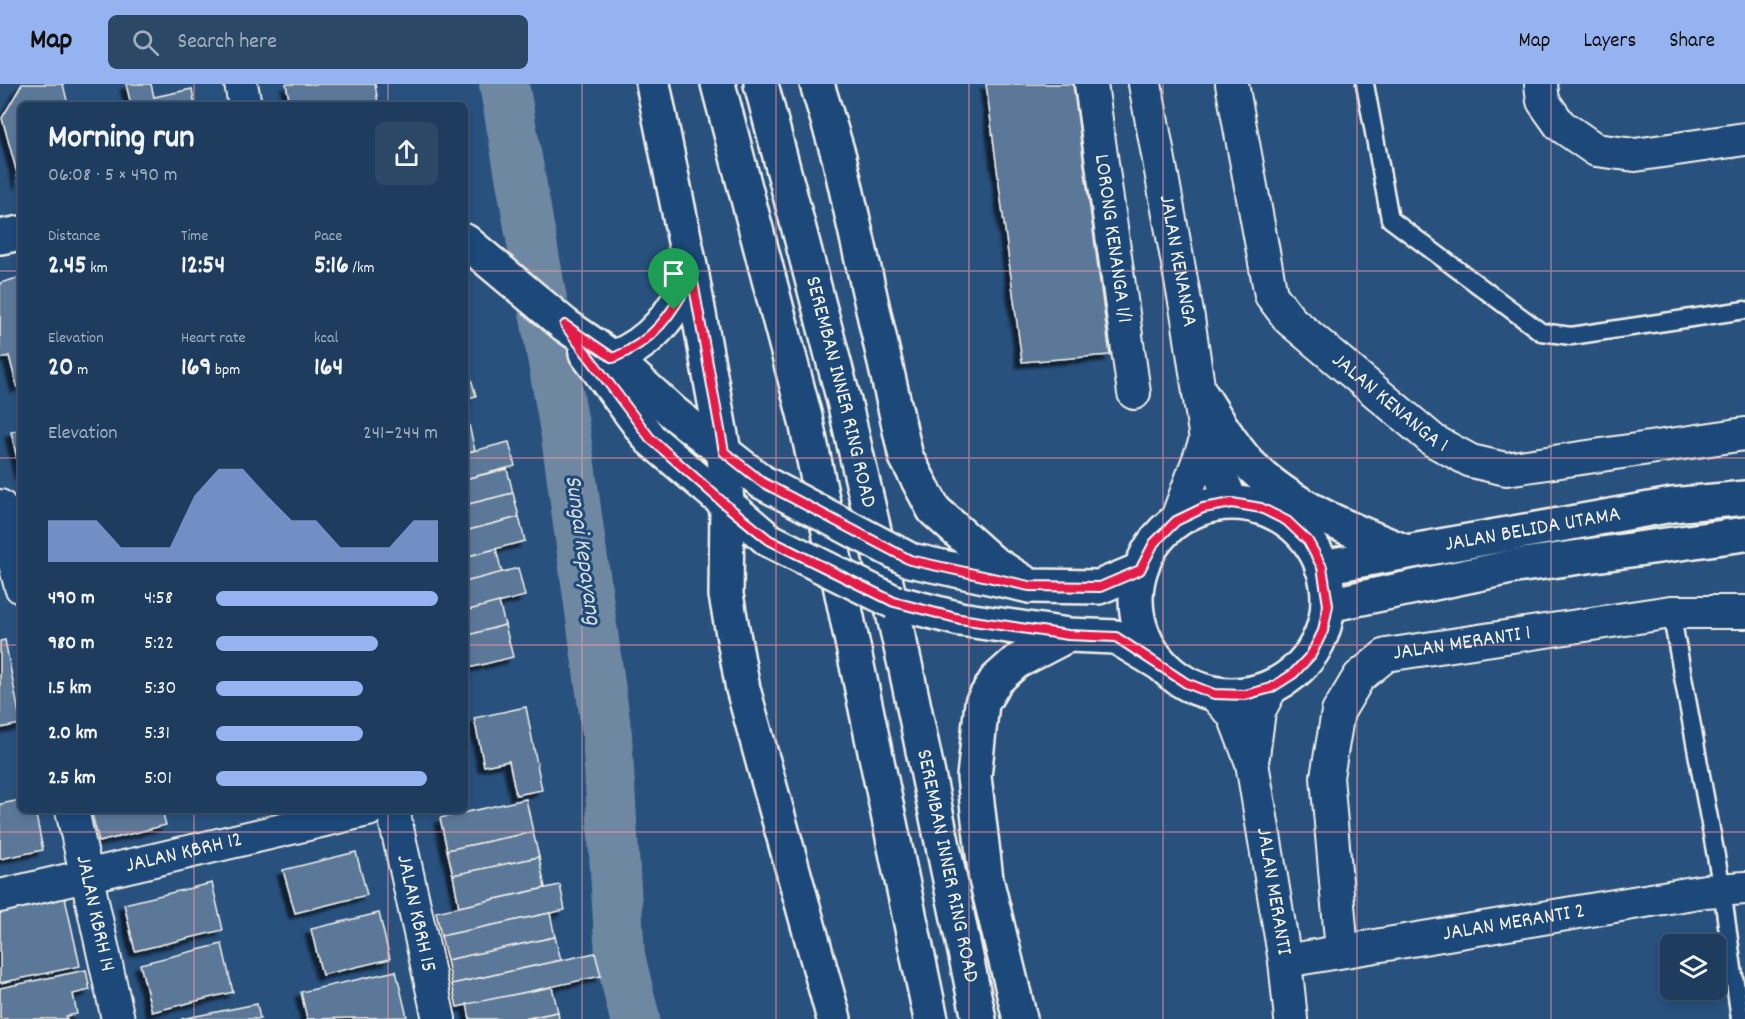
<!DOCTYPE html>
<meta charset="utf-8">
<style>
body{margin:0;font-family:Dekko,sans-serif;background:#2b4867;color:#f1f3f6;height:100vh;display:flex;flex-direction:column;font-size:22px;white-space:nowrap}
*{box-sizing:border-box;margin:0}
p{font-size:20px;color:#a1aebc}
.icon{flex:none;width:33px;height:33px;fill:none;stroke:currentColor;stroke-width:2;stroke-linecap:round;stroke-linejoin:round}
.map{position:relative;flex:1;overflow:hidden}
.details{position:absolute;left:18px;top:18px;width:450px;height:711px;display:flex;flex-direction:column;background:#1e3d5e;border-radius:9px;box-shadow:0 3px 9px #0003,0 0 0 2px #3c5673}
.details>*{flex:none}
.fabs{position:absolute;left:1660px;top:850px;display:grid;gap:12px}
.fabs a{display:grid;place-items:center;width:66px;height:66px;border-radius:9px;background:#1e3d5e;box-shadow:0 3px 9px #0003,0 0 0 2px #3c5673;font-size:30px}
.pin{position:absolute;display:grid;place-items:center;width:51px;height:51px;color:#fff;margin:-62px -26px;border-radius:50% 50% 50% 0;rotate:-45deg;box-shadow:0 0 6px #0007}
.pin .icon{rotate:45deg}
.round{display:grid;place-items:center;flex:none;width:63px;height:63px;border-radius:9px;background:#2b4867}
.head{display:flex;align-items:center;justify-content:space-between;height:102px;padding:0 30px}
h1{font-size:33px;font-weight:800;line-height:45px}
.metrics{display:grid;grid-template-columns:repeat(3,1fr);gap:9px;height:102px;padding:6px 30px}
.metrics div{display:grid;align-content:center}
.metrics b{font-size:26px;font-weight:800}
.metrics small{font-size:16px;font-weight:400}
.metrics p{font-size:16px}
.chart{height:168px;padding:12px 30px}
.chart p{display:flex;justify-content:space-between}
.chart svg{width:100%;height:108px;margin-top:6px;fill:#95b2f1;opacity:.7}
ul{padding:0 30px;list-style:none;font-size:20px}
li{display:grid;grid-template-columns:96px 72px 1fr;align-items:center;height:45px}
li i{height:15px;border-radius:8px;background:#95b2f1}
header{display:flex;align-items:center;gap:36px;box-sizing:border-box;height:84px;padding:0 30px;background:#95b2f1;color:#111}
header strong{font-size:28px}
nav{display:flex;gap:33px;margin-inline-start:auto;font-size:21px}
.search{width:420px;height:54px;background:#2b4867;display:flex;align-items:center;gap:15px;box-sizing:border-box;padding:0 21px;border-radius:9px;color:#a1aebc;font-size:22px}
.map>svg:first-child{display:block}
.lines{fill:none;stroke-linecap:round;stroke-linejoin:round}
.river{stroke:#6e88a2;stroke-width:50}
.building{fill:#5b7899;stroke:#f4f1e8;stroke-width:1.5;filter:url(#shadow)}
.service-casing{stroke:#f4f1e8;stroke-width:21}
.minor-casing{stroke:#f4f1e8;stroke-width:36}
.tertiary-casing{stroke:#f4f1e8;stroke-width:38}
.secondary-casing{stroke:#f4f1e8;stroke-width:38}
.primary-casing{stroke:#f4f1e8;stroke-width:38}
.service{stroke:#1f4a7a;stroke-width:16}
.minor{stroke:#1f4a7a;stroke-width:32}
.tertiary{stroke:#1f4a7a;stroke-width:33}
.secondary{stroke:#1f4a7a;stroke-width:33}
.primary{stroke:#1f4a7a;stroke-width:33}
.tertiary-bridge-casing{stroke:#f4f1e8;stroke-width:38;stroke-linecap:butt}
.tertiary-bridge{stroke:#1f4a7a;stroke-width:33}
.route-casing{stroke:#fff;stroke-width:12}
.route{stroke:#e11d48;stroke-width:8}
.grid{fill:none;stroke:#ff9aa2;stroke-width:1.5;stroke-opacity:0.55}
.labels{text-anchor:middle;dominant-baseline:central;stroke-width:6;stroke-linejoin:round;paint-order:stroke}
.street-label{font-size:22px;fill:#f4f1e8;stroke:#1f4a7a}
.water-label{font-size:24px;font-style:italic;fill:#d9dcda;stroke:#1f4a7a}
</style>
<header>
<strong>Map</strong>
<div class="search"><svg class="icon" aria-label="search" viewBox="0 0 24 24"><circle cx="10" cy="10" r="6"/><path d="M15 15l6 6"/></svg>Search here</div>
<nav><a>Map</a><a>Layers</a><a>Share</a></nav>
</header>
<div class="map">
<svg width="1745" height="935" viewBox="0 0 1745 935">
<defs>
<filter id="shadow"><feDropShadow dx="-5.5" dy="5.5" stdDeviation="1.5" flood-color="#0009"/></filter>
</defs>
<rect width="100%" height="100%" fill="#28517e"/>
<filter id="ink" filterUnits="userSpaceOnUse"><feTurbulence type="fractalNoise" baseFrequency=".0167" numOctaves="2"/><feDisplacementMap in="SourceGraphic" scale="12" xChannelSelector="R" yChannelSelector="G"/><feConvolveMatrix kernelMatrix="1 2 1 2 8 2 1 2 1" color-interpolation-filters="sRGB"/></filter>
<g filter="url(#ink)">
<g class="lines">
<!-- river -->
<polyline class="river" points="504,0 566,352 607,651 620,872 635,935"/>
</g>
<!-- building -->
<g class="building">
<polygon points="22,0 63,0 68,21 21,21 20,100 2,34"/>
<polygon points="126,0 151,0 154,13 192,5 195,21 131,21"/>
<polygon points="286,0 375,0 378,19 290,21"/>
<polygon points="986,0 1073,0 1110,271 1022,278"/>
<polygon points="21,193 21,302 17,303 9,272 0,275 0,199"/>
<polygon points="468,284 476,312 465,315 465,285"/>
<polygon points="469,341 475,366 465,369 465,342"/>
<polygon points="21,345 21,392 11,348"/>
<polygon points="509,358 515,382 465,395 465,369"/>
<polygon points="507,385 513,409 465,421 465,395"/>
<polygon points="513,409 519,433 465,447 465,421"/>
<polygon points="519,433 525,457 465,473 465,447"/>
<polygon points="496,465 502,489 465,498 465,473"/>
<polygon points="518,484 525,512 465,527 465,498"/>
<polygon points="499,518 505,541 465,552 465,527"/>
<polygon points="505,541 513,573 465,585 465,552"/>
<polygon points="5,556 21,640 0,644 0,557"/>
<polygon points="526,623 542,706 516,711 509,677 484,682 474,634"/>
<polygon points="526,715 533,748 447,766 440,734"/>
<polygon points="21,716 21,726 35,726 43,766 0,775 0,720"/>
<polygon points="91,726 162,726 166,741 99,758"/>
<polygon points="533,748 539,773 453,791 447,766"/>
<polygon points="356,768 367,811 295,829 283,786"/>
<polygon points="539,773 545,804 459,823 453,791"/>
<polygon points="212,799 223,846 135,867 124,820"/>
<polygon points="560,801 565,826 441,852 436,828"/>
<polygon points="63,805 80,882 0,899 0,819"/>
<polygon points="379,829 390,875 322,891 311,845"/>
<polygon points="550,829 555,853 447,876 441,852"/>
<polygon points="555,853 561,876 452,900 447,876"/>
<polygon points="222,860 233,908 152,928 140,880"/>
<polygon points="595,869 601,892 457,923 452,900"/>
<polygon points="86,886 90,906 73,910 77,930 66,932 67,935 0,935 0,904"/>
<polygon points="396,887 407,933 307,935 301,908"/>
<polygon points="552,903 558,928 524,935 470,935 467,920"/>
<polygon points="257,920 260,935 181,935"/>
<polygon points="558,928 559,935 524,935"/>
</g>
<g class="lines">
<!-- service casing -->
<g class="service-casing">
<g id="service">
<polyline points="1365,0 1390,135 1541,248 1571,252 1745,226"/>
<polyline points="1671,528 1722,805 1740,935"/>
</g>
</g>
<!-- minor casing -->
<g class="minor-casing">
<g id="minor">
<polyline points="241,0 245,21"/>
<path id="s1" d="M1091,0l43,309"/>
<path id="s2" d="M1145,0l43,234 18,122 26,63"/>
<path id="s3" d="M1232,0l39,211 19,25 144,121 37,20 35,8 239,-35"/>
<polyline points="1541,0 1543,17 1560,41 1596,66 1635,71 1745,55"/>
<polyline points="0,422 21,503"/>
<polyline points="1176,437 1206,356"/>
<path id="s4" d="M1214,610l20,22 18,47 33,198 6,58"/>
<polyline points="1253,672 1259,627 1271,604"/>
<path id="s5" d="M72,726l46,209"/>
<path id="s6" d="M393,726l46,209"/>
<path id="s7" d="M0,812l368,-86"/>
<path id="s8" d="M1342,867l-15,-174 11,-65 21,-35 27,-22 285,-43h74"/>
<path id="s9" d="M1285,877l420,-70 40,-3"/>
</g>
</g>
<!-- tertiary casing -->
<g class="tertiary-casing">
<g id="tertiary">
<polyline points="0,153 21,149"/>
<polyline points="465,157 565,241 613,274 675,330 762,398"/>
<polyline points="586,269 650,355 769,456"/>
<polyline points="910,476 1030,502 1099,503 1140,486"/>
<polyline points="894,518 960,535 1068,551 1116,553 1161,580"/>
</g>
</g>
<!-- secondary casing -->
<g class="secondary-casing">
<g id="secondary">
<path d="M1200,309c16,24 30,51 50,72 43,43 101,65 156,87"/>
<circle cx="1232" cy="515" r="96"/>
<path id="s10" d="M1322,483l350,-62 73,-7"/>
<polyline points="1328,521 1516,482 1745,450"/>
</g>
</g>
<!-- primary casing -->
<g class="primary-casing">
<g id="primary">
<polyline points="653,0 692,192 724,368 727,422 726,511 743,605 834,935"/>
<polyline points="718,0 805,333 931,935"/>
<path id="s11" d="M761,0l83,317 62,268 73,350"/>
<polyline points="817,0 839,73 906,373 934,426 992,478 1030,502"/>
<path d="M613,274c40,-15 60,-45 79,-82"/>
<polyline points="1020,935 986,795 974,693 982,619 996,596 1016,578 1068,551"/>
</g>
</g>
<!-- service -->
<use href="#service" class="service"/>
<!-- minor -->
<use href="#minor" class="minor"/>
<!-- tertiary -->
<use href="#tertiary" class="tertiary"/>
<!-- secondary -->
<use href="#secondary" class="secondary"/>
<!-- primary -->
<use href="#primary" class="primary"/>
<!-- tertiary-bridge casing -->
<g class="tertiary-bridge-casing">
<g id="tertiary-bridge">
<polyline points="762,398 910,476"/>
<polyline points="769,456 894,518"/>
</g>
</g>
<!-- tertiary-bridge -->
<use href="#tertiary-bridge" class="tertiary-bridge"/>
</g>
</g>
<g class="lines" filter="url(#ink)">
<!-- route casing -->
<g class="route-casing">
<path id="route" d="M692,192l32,176 38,30 148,78 119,26 71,1 40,-17 14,-27 22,-22 27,-13 29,-5 29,5 26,13 21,20 14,26 6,38 -5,26 -12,24 -18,19 -22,14 -26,7 -31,-1 -28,-11 -70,-46 -48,-2 -108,-16 -66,-17 -125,-62 -42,-34 -77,-68 -85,-113 48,33c40,-16 60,-45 79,-82z"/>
</g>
<!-- route -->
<use href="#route" class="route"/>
</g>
<!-- grid -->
<path class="grid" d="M194,0v21M388,0v21M582,0v935M776,0v935M969,0v935M1163,0v935M1357,0v935M1551,0v935M0,187h21M465,187h1280M0,374h21M465,374h1280M0,561h21M465,561h1280M194,726v209M388,726v209M0,748h1745"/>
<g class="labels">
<!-- street labels -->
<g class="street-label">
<text stroke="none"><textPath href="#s1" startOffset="156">LORONG KENANGA 1/1</textPath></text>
<text stroke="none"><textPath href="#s2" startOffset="180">JALAN KENANGA</textPath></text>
<text stroke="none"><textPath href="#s11" startOffset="318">SEREMBAN INNER RING ROAD</textPath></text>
<text stroke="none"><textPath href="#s3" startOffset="376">JALAN KENANGA 1</textPath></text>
<text stroke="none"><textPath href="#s10" startOffset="214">JALAN BELIDA UTAMA</textPath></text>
<text stroke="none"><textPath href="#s8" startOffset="393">JALAN MERANTI 1</textPath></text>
<text stroke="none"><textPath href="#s7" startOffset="189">JALAN KBRH 12</textPath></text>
<text stroke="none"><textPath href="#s11" startOffset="804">SEREMBAN INNER RING ROAD</textPath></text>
<text stroke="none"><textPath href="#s4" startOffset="210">JALAN MERANTI</textPath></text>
<text stroke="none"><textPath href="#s5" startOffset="106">JALAN KBRH 14</textPath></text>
<text stroke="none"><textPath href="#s6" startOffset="106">JALAN KBRH 15</textPath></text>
<text stroke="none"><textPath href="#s9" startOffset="232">JALAN MERANTI 2</textPath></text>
</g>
<!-- water labels -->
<g class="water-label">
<text transform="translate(582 466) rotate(82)">Sungai Kepayang</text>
</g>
</g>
</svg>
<div class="fabs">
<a><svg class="icon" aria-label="layers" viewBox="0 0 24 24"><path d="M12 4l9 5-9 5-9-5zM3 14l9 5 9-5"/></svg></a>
</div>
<div class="pin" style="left:674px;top:226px;background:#1e9e55"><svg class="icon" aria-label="arrive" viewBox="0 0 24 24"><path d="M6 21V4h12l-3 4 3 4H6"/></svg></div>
<section class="details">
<div class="head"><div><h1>Morning run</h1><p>06:08 · 5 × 490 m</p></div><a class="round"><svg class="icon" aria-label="share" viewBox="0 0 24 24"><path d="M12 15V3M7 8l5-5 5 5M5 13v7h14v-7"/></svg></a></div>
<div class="metrics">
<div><p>Distance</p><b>2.45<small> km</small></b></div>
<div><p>Time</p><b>12:54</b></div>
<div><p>Pace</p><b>5:16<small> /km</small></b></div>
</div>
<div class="metrics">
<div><p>Elevation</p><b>20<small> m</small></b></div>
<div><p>Heart rate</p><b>169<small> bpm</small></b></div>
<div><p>kcal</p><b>164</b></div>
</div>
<div class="chart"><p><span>Elevation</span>241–244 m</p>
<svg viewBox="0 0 160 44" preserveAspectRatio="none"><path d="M0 44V27L10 27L20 27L30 38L40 38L50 38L60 17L70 6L80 6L90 17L100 27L110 27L120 38L130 38L140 38L150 27L160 27V44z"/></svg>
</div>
<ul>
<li><b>490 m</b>4:58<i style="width:100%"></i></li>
<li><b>980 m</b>5:22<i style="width:73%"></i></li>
<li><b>1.5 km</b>5:30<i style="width:66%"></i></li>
<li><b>2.0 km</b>5:31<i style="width:66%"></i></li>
<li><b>2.5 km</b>5:01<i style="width:95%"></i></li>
</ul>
</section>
</div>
